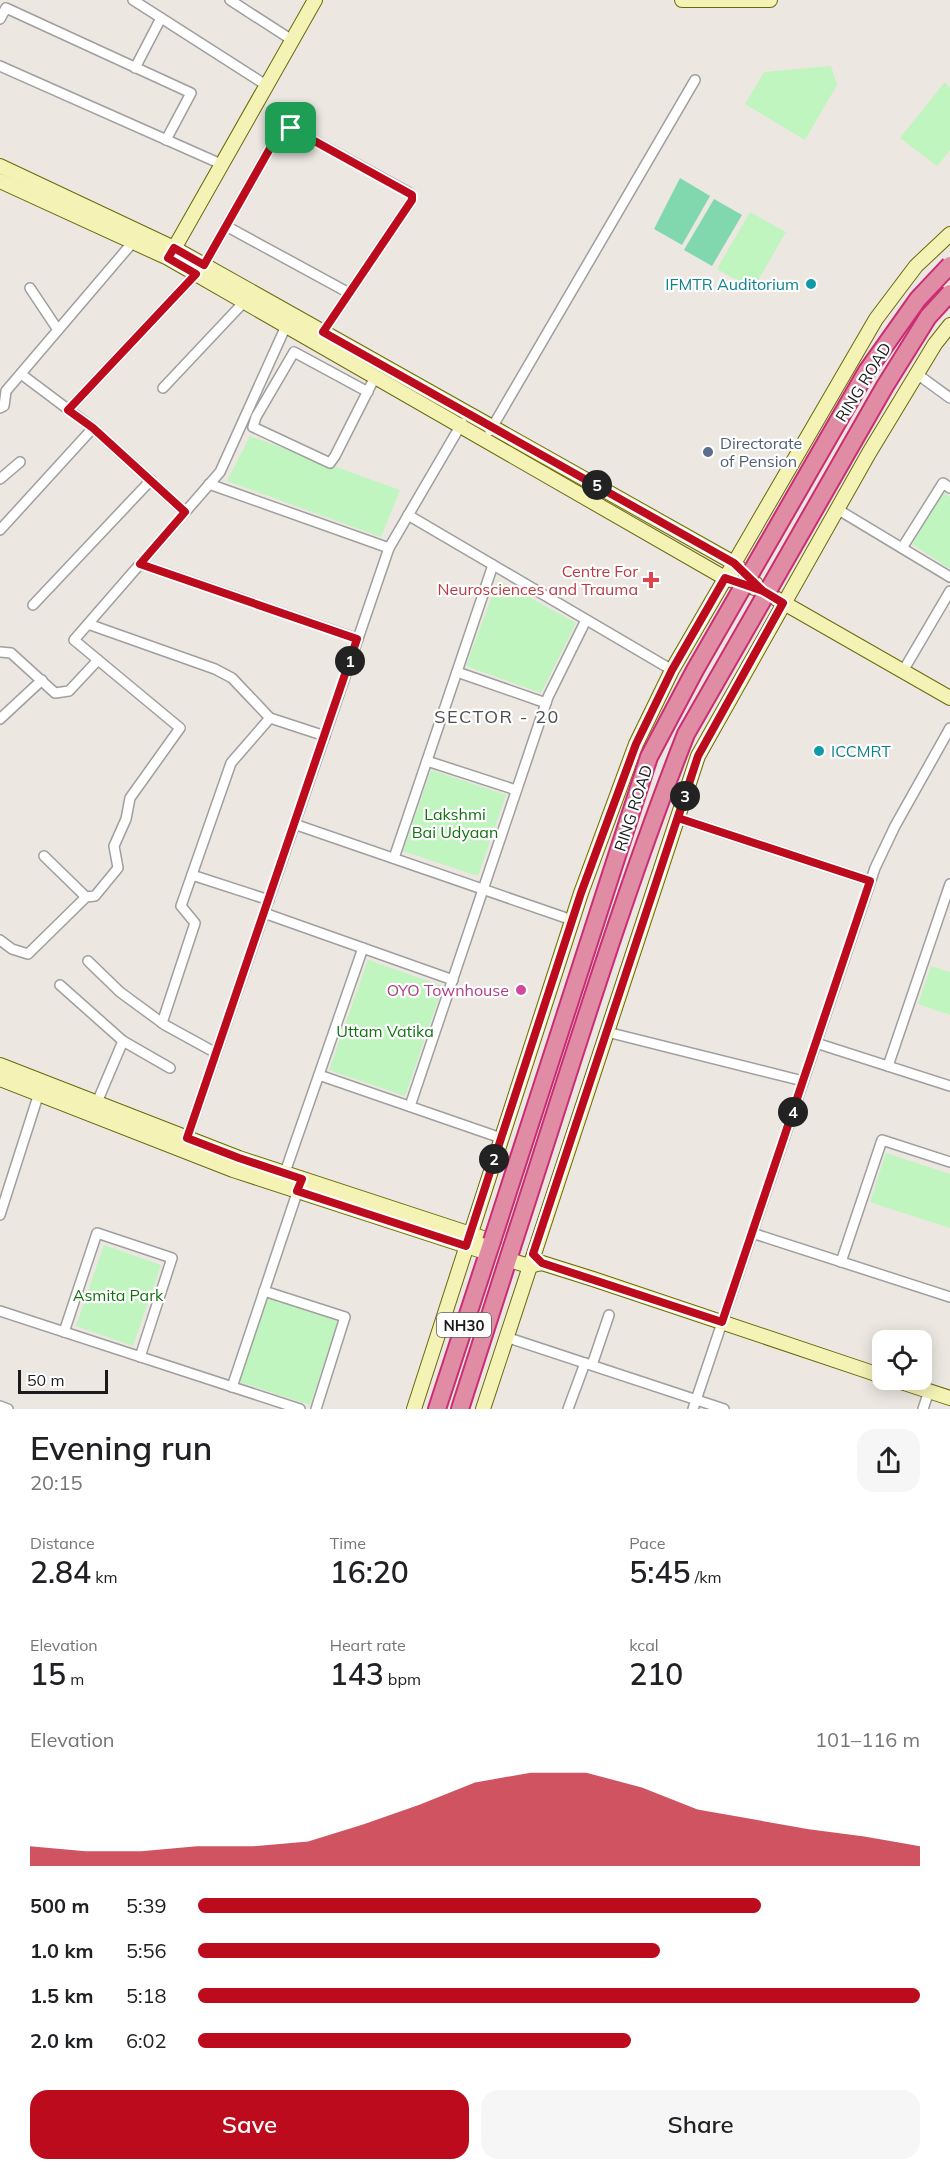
<!DOCTYPE html>
<meta charset="utf-8">
<style>
body{margin:0;font-family:Mulish,sans-serif;background:#f6f6f6;color:#202124;height:100vh;display:flex;flex-direction:column;font-size:22px;white-space:nowrap}
*{box-sizing:border-box;margin:0}
p{font-size:20px;color:#757577}
.icon{flex:none;width:33px;height:33px;fill:none;stroke:currentColor;stroke-width:2;stroke-linecap:round;stroke-linejoin:round}
.map{position:relative;height:1409px;overflow:hidden}
.details{display:flex;flex-direction:column;background:#fff;flex:1}
.details>*{flex:none}
.fabs{position:absolute;left:872px;top:1330px;display:grid;gap:12px}
.fabs a{display:grid;place-items:center;width:60px;height:60px;border-radius:12px;background:#fff;box-shadow:0 3px 15px #0003;font-size:30px}
.scale{position:absolute;left:18px;bottom:15px;width:90px;box-sizing:border-box;padding-left:6px;border:3px solid #1b1b1b;border-top:0;font-size:16px;line-height:21px;white-space:nowrap;color:#1b1b1b;-webkit-text-stroke:4px #fff;paint-order:stroke}
.pin{position:absolute;display:grid;place-items:center;width:51px;height:51px;color:#fff;margin:-26px;border-radius:12px;box-shadow:0 3px 9px #0006}
.km{position:absolute;width:30px;height:30px;margin:-15px;border-radius:50%;background:#222;color:#fff;font-size:16px;line-height:30px;text-align:center}
.round{display:grid;place-items:center;flex:none;width:63px;height:63px;border-radius:18px;background:#f6f6f6}
.headline{display:flex;align-items:center;justify-content:space-between;height:102px;padding:0 30px}
h1{font-size:33px;font-weight:600;line-height:45px}
.metrics{display:grid;grid-template-columns:repeat(3,1fr);gap:9px;height:102px;padding:6px 30px}
.metrics div{display:grid;align-content:center}
.metrics b{font-size:30px;font-weight:600}
.metrics small{font-size:16px;font-weight:400}
.metrics p{font-size:16px}
.chart{height:168px;padding:12px 30px}
.chart p{display:flex;justify-content:space-between}
.chart svg{width:100%;height:108px;margin-top:6px;fill:#bb0b1d;opacity:.7}
.button{display:flex;gap:12px;margin-top:auto;padding:12px 30px}
.button a{flex:1;height:69px;border-radius:18px;background:#bb0b1d;color:#fff;font-size:24px;font-weight:600;line-height:69px;text-align:center}
.button a+a{background:#f6f6f6;color:#202124}
ul{padding:0 30px;list-style:none;font-size:20px}
li{display:grid;grid-template-columns:96px 72px 1fr;align-items:center;height:45px}
li i{height:15px;border-radius:8px;background:#bb0b1d}
.map>svg:first-child{display:block}
.park{fill:#c0f5bf}
.pitch{fill:#82d8ae}
.lines{fill:none;stroke-linecap:round;stroke-linejoin:round}
.street-casing{stroke:#9f9f9f;stroke-width:12}
.secondary-casing{stroke:#696a0a;stroke-width:16}
.highway-casing{stroke:#cb2d73;stroke-width:20}
.street{stroke:#fff;stroke-width:9}
.secondary{stroke:#f5f2b6;stroke-width:14}
.highway{stroke:#e08ca4;stroke-width:16}
.highway-bridge-casing{stroke:#cb2d73;stroke-width:20;stroke-linecap:butt}
.highway-bridge{stroke:#e08ca4;stroke-width:16}
.route-casing{stroke:#fff;stroke-width:12}
.route{stroke:#bb0b1d;stroke-width:8}
.culture-dot{fill:#0f9aa8;stroke:#fff;stroke-width:2}
.service-dot{fill:#5c6f8a;stroke:#fff;stroke-width:2}
.health-dot{fill:#e0444e;stroke:#fff;stroke-width:2}
.hotel-dot{fill:#d1479c;stroke:#fff;stroke-width:2}
.labels{text-anchor:middle;dominant-baseline:central;stroke-width:4.5;stroke-linejoin:round;paint-order:stroke}
.shield{fill:#fff;stroke:#5f5f5f;stroke-width:1.5}
.shield-label{font-size:15px;font-weight:bold;fill:#1b1b1b}
.culture-label{font-size:16px;fill:#0d838f;stroke:#fff;text-anchor:end}
.street-label{font-size:16px;fill:#1b1b1b;stroke:#fff}
.service-label{font-size:16px;fill:#4e5e75;stroke:#fff;text-anchor:start}
.health-label{font-size:16px;fill:#be3a42;stroke:#fff;text-anchor:end}
.park-label{font-size:16px;fill:#137111;stroke:#fff}
.hotel-label{font-size:16px;fill:#b23c85;stroke:#fff;text-anchor:end}
.neighbourhood-label{font-size:18px;letter-spacing:1.5px;fill:#4e4e4e;stroke:#fff}
</style>
<div class="map">
<svg width="950" height="1409" viewBox="0 0 950 1409">
<rect width="100%" height="100%" fill="#ece7e1"/>
<!-- park -->
<g class="park">
<polygon points="831,66 837,85 805,140 745,104 764,72"/>
<polygon points="945,82 950,88 950,150 937,166 900,138"/>
<polygon points="750,212 786,232 753,289 717,269"/>
<polygon points="250,436 400,490 381,537 227,481"/>
<polygon points="943,492 950,497 950,569 912,544"/>
<polygon points="498,580 576,623 541,693 466,666"/>
<polygon points="431,770 506,795 478,876 403,851"/>
<polygon points="368,960 443,986 405,1096 329,1070"/>
<polygon points="931,966 950,972 950,1015 918,1004"/>
<polygon points="886,1153 950,1174 950,1228 870,1202"/>
<polygon points="104,1245 161,1265 133,1346 76,1326"/>
<polygon points="267,1298 338,1321 310,1405 239,1382"/>
</g>
<!-- pitch -->
<g class="pitch">
<polygon points="680,178 710,196 682,245 654,229"/>
<polygon points="714,199 742,215 712,266 684,250"/>
</g>
<g class="lines">
<!-- street casing -->
<g class="street-casing">
<g id="street">
<polyline points="133,0 266,85"/>
<polyline points="230,0 292,40"/>
<polyline points="0,19 6,8 191,93 166,140"/>
<polyline points="0,66 221,164"/>
<polyline points="135,68 161,18"/>
<polyline points="226,226 349,293"/>
<polyline points="204,265 281,129 291,128 408,192 412,195 412,200 323,332"/>
<polyline points="30,288 58,330"/>
<polyline points="21,374 93,428 185,512"/>
<polyline points="917,374 950,398"/>
<polyline points="163,388 244,302"/>
<polyline points="368,392 294,352 256,417 253,427 330,463 335,456 375,377"/>
<polyline points="0,408 4,406 6,391 133,242"/>
<polyline points="68,410 196,274"/>
<polyline points="490,431 695,80"/>
<polyline points="0,479 20,462"/>
<polyline points="209,484 389,548"/>
<polyline points="837,509 950,577"/>
<polyline points="408,515 672,670"/>
<polyline points="0,530 93,428"/>
<polyline points="902,548 943,483 950,488"/>
<polyline points="140,564 358,639"/>
<polyline points="33,605 151,480"/>
<polyline points="88,624 215,669 232,678 270,718 325,736"/>
<polyline points="0,652 11,653 55,693 69,691 98,660"/>
<polyline points="903,671 950,591"/>
<polyline points="457,672 546,703"/>
<polyline points="0,719 42,680"/>
<polyline points="427,761 516,790"/>
<polyline points="678,818 870,881"/>
<polyline points="294,824 572,920"/>
<polyline points="44,856 86,897"/>
<polyline points="394,858 493,565"/>
<polyline points="192,875 269,900"/>
<polyline points="264,913 453,980"/>
<polyline points="0,940 12,949 28,954 86,897 95,896 118,868 114,846 126,819 130,798 180,728 74,640 220,472 286,326"/>
<polyline points="88,961 120,992 165,1025 216,1053"/>
<polyline points="60,985 123,1041 170,1068"/>
<polyline points="162,1023 195,923 181,906 231,763 270,718"/>
<polyline points="607,1032 803,1081"/>
<polyline points="816,1043 950,1086"/>
<polyline points="888,1066 950,884"/>
<polyline points="319,1075 501,1138"/>
<polyline points="410,1106 548,697 586,620"/>
<polyline points="95,1107 123,1041"/>
<polyline points="186,1141 389,548 462,423"/>
<polyline points="283,1178 363,948"/>
<polyline points="0,1215 40,1090"/>
<polyline points="752,1233 950,1297"/>
<polyline points="841,1262 882,1140 950,1162"/>
<polyline points="264,1291 345,1317 316,1409"/>
<polyline points="0,1311 300,1409"/>
<polyline points="64,1332 97,1233 172,1258 140,1357"/>
<polyline points="506,1337 724,1409"/>
<polyline points="592,1365 609,1315"/>
<polyline points="232,1387 299,1187"/>
<polyline points="0,1406 8,1409"/>
<polyline points="568,1409 585,1363"/>
<polyline points="693,1409 875,868 895,826 950,728"/>
<polyline points="923,1409 929,1391"/>
</g>
</g>
<!-- secondary casing -->
<g class="secondary-casing">
<g id="secondary">
<polyline points="682,0 770,0"/>
<polyline points="0,166 174,248 734,563 756,584"/>
<polyline points="0,181 168,258 725,578 763,591 950,698"/>
<polyline points="171,254 315,0"/>
<polyline points="0,1065 239,1158 492,1241"/>
<polyline points="0,1079 233,1170 488,1253"/>
<polyline points="509,1260 529,1266 542,1263 593,1279 882,1376"/>
<polyline points="895,1380 950,1398"/>
<polyline points="414,1409 581,893 636,744 672,670 876,319 916,266 950,234"/>
<polyline points="483,1409 698,756 869,453 935,344 950,325"/>
</g>
</g>
<!-- highway casing -->
<g class="highway-casing">
<g id="highway">
<polyline points="437,1409 492,1241"/>
<polyline points="460,1409 512,1247"/>
</g>
</g>
<!-- street -->
<use href="#street" class="street"/>
<!-- secondary -->
<use href="#secondary" class="secondary"/>
<!-- highway -->
<use href="#highway" class="highway"/>
<!-- highway-bridge casing -->
<g class="highway-bridge-casing">
<g id="highway-bridge">
<polyline points="492,1241 649,757 695,670 867,371 918,299 950,265"/>
<path d="M512,1247c56,-171 108,-345 174,-513l199,-348 43,-69 22,-24"/>
</g>
</g>
<!-- highway-bridge -->
<use href="#highway-bridge" class="highway-bridge"/>
</g>
<g class="lines">
<!-- route casing -->
<g class="route-casing">
<polyline id="route" points="291,128 281,129 204,265 174,248 168,258 196,274 68,410 93,428 185,512 140,564 357,639 187,1138 239,1158 302,1179 297,1191 466,1246 581,893 636,744 672,670 725,578 763,591 783,603 698,756 533,1254 542,1263 722,1322 870,881 678,818 698,756 783,603 763,591 734,563 323,332 412,200 412,195 291,128"/>
</g>
<!-- route -->
<use href="#route" class="route"/>
</g>
<!-- markers -->
<g class="culture-dot">
<circle cx="811" cy="284" r="6"/>
<circle cx="819" cy="751" r="6"/>
</g>
<circle class="service-dot" cx="708" cy="452" r="6"/>
<path class="health-dot" d="M648 571h6v6h6v6h-6v6h-6v-6h-6v-6h6z"/>
<circle class="hotel-dot" cx="521" cy="990" r="6"/>
<g class="labels">
<!-- shield labels -->
<rect class="shield" x="437" y="1313" width="54" height="24" rx="4.5"/>
<g class="shield-label">
<text x="464" y="1325">NH30</text>
</g>
<!-- culture labels -->
<g class="culture-label">
<text x="799" y="284">IFMTR Auditorium</text>
<text x="831" y="751" text-anchor="start">ICCMRT</text>
</g>
<!-- street labels -->
<g class="street-label">
<text transform="translate(863 382) rotate(-58)">RING ROAD</text>
<text transform="translate(633 808) rotate(-72)">RING ROAD</text>
</g>
<!-- service labels -->
<g class="service-label">
<text x="720" y="443">Directorate<tspan x="720" dy="18">of Pension</tspan></text>
</g>
<!-- health labels -->
<g class="health-label">
<text x="638" y="571">Centre For<tspan x="638" dy="18">Neurosciences and Trauma</tspan></text>
</g>
<!-- park labels -->
<g class="park-label">
<text x="455" y="814">Lakshmi<tspan x="455" dy="18">Bai Udyaan</tspan></text>
<text x="385" y="1031">Uttam Vatika</text>
<text x="118" y="1295">Asmita Park</text>
</g>
<!-- hotel labels -->
<g class="hotel-label">
<text x="509" y="990">OYO Townhouse</text>
</g>
<!-- neighbourhood labels -->
<g class="neighbourhood-label">
<text x="497" y="716">SECTOR - 20</text>
</g>
</g>
</svg>
<div class="fabs">
<a><svg class="icon" aria-label="locate" viewBox="0 0 24 24"><circle cx="12" cy="12" r="6"/><path d="M12 2v4M12 18v4M2 12h4M18 12h4"/></svg></a>
</div>
<div class="scale">50 m</div>
<div class="pin" style="left:291px;top:128px;background:#1e9e55"><svg class="icon" aria-label="arrive" viewBox="0 0 24 24"><path d="M6 21V4h12l-3 4 3 4H6"/></svg></div>
<b class="km" style="left:350px;top:661px">1</b>
<b class="km" style="left:494px;top:1159px">2</b>
<b class="km" style="left:685px;top:796px">3</b>
<b class="km" style="left:793px;top:1112px">4</b>
<b class="km" style="left:597px;top:485px">5</b>
</div>
<section class="details">
<div class="headline"><div><h1>Evening run</h1><p>20:15</p></div><a class="round"><svg class="icon" aria-label="share" viewBox="0 0 24 24"><path d="M12 15V3M7 8l5-5 5 5M5 13v7h14v-7"/></svg></a></div>
<div class="metrics">
<div><p>Distance</p><b>2.84<small> km</small></b></div>
<div><p>Time</p><b>16:20</b></div>
<div><p>Pace</p><b>5:45<small> /km</small></b></div>
</div>
<div class="metrics">
<div><p>Elevation</p><b>15<small> m</small></b></div>
<div><p>Heart rate</p><b>143<small> bpm</small></b></div>
<div><p>kcal</p><b>210</b></div>
</div>
<div class="chart"><p><span>Elevation</span>101–116 m</p>
<svg viewBox="0 0 160 44" preserveAspectRatio="none"><path d="M0 44V36L10 38L20 38L30 36L40 36L50 34L60 27L70 19L80 10L90 6L100 6L110 12L120 21L130 25L140 29L150 32L160 36V44z"/></svg>
</div>
<ul>
<li><b>500 m</b>5:39<i style="width:78%"></i></li>
<li><b>1.0 km</b>5:56<i style="width:64%"></i></li>
<li><b>1.5 km</b>5:18<i style="width:100%"></i></li>
<li><b>2.0 km</b>6:02<i style="width:60%"></i></li>
</ul>
<div class="button"><a>Save</a><a>Share</a></div>
</section>
